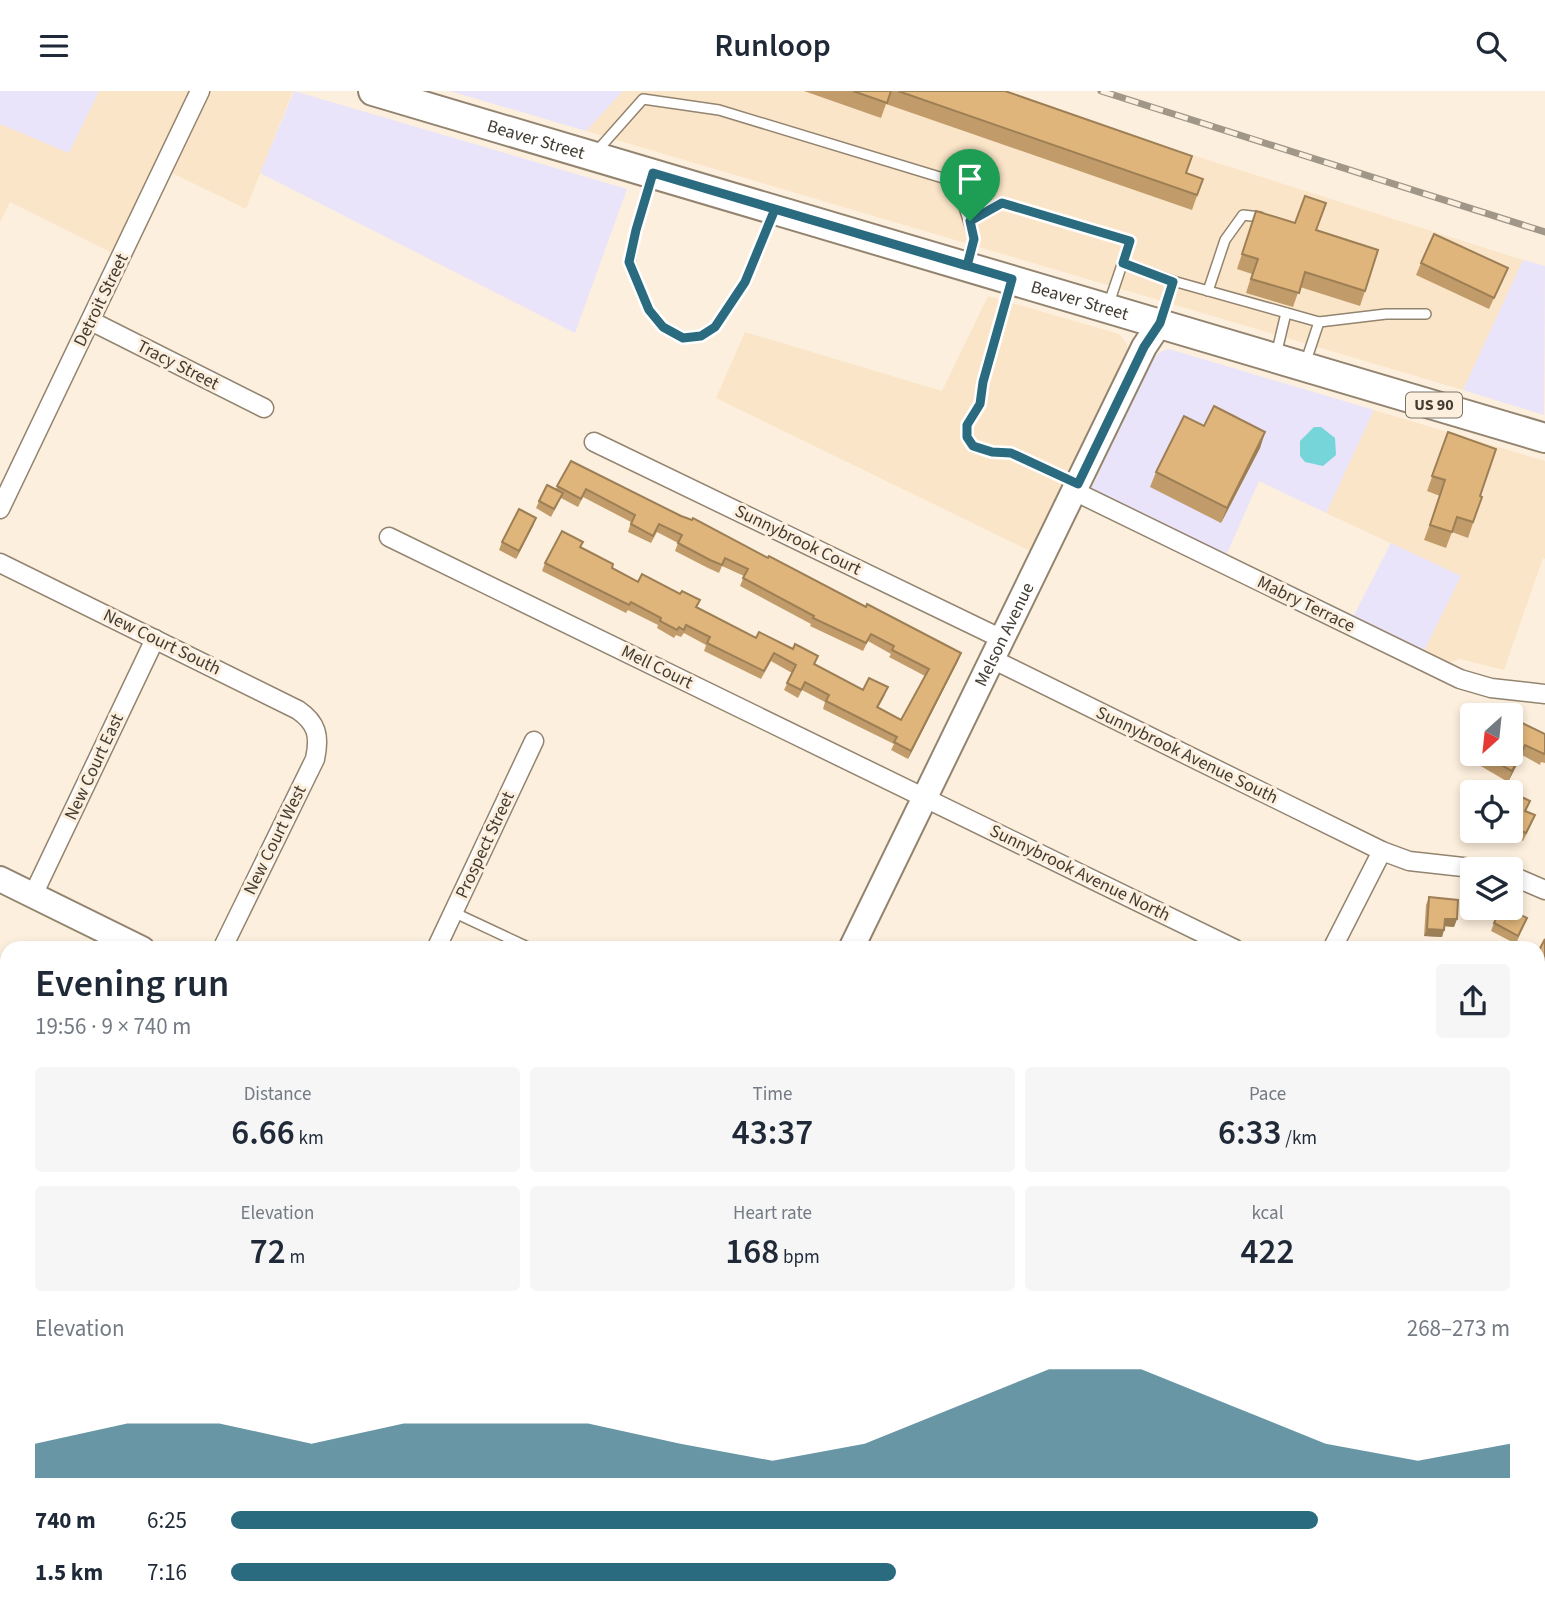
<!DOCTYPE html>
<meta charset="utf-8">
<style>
body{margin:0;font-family:"Source Sans 3",sans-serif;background:#f6f6f7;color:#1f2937;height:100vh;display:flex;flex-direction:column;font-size:26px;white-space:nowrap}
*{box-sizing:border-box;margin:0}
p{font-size:23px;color:#747a83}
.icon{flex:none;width:38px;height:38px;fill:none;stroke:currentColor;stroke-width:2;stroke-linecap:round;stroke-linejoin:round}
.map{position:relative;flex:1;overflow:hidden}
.sheet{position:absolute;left:0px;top:850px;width:1545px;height:674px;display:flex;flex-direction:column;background:#fff;border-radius:21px 21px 0 0;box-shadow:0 4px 10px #0003}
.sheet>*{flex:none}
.needle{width:46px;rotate:207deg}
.tools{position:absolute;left:1460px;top:612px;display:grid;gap:14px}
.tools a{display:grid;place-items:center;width:63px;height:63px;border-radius:7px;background:#fff;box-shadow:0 4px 10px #0003;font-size:35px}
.pin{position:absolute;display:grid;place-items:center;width:60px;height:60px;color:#fff;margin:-72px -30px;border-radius:50% 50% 50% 0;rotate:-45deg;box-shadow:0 0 7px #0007}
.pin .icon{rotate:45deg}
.round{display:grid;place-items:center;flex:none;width:74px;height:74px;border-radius:7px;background:#f6f6f7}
.summary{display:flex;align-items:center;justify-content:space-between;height:119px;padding:0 35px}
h1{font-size:38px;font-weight:600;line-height:52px}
.metrics{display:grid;grid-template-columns:repeat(3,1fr);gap:10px;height:119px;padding:7px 35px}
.metrics div{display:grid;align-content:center;border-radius:7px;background:#f6f6f7;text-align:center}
.metrics b{font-size:35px;font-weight:600}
.metrics small{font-size:19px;font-weight:400}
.metrics p{font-size:19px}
.chart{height:196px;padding:14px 35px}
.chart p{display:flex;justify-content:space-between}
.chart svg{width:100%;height:126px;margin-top:7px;fill:#2b6b80;opacity:.7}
ul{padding:0 35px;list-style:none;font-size:23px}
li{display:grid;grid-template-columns:112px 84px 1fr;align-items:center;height:52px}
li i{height:18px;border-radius:9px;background:#2b6b80}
header{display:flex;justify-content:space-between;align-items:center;height:91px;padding:0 35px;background:#fff;font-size:32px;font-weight:600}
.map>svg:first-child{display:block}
.built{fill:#fbe5c8}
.industrial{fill:#e9e4f9}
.water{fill:#76d5d8}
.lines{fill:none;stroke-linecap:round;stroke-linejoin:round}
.lane-casing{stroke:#938470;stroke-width:12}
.street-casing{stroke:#938470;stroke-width:21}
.secondary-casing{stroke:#938470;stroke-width:28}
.primary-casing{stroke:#938470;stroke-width:32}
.lane{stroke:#fff;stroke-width:9}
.street{stroke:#fff;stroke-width:18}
.secondary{stroke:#fff;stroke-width:24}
.primary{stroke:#fff;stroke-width:28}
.rail-casing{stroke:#a19789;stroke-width:7}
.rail{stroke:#fdefdd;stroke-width:4.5;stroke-dasharray:13;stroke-linecap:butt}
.wall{fill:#c19c6a}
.shaded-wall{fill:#9d7f56}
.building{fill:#e0b57b;stroke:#9d7f56;stroke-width:2}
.route-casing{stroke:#fff;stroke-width:14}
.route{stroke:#2b6b80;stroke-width:9}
.labels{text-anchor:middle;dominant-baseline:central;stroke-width:6;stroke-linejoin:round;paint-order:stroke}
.shield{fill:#fdefdd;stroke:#7a7266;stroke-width:2}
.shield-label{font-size:16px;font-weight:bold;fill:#423c33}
.street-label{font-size:18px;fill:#423c33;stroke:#fdefdd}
</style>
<header><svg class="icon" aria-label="menu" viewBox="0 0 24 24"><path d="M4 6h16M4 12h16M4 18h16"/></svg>Runloop<svg class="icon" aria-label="search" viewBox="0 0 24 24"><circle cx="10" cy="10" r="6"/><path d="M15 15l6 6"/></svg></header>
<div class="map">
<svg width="1545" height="1524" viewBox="0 0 1545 1524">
<rect width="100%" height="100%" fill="#fdefdd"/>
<!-- built -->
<g class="built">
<polygon points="99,0 293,0 246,118 172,82 130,171 10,111 0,131 0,33 69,62"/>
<polygon points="623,0 991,0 1523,169 1463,299 586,40"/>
<polygon points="988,205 1119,243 1127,253 1127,262 1030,460 716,307 745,241 942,300"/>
<polygon points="1374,319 1545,370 1545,468 1543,467 1504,579 1460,568 1446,573 1423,562 1461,485 1326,422"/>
</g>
<!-- industrial -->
<g class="industrial">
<polygon points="0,0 99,0 69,62 0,33"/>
<polygon points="294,0 627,98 575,242 260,82"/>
<polygon points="450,0 623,0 586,40"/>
<polygon points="1523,169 1545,175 1544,324 1463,299"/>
<polygon points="1169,258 1374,319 1326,422 1259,390 1225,467 1090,400 1155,265 1162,260"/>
<polygon points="1391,452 1461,485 1423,562 1352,528"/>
</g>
<!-- water -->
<polygon class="water" points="1314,336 1321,336 1335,347 1336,364 1323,375 1305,371 1300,365 1300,350"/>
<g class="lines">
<!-- lane casing -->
<g class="lane-casing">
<g id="lane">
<polyline points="596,61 643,8 719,19 956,91 974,148 968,172"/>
<polyline points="651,87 636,140 630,171 649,219 663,236 683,247 701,245 715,236 745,191 774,122"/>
<polyline points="970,130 1002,112 1130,150 1108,215"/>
<polyline points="1123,172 1173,190"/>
<polyline points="1010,193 983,291 980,313 967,334 967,346 973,356 992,361 1011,362 1077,393"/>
<polyline points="1208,200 1225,149 1243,124 1260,126"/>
<polyline points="1160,231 1173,190 1319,231 1305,273"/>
<polyline points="1319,231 1386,223 1426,223"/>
<polyline points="1276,264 1286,222"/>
<polyline points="453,821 532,858"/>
<polyline points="572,1517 573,1524"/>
</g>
</g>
<!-- street casing -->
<g class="street-casing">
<g id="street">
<polyline points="91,230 264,317"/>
<polyline points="594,351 1002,548"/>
<polyline points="1074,400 1460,588 1491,597 1545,603"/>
<polyline points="0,418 200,0"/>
<polyline points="389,446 1235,858"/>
<path d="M0,472l298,147c19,13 22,26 17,49l-93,190"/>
<polyline points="992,568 1382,760 1409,770 1490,779"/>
<polyline points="1510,784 1545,799"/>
<polyline points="33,804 155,548"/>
<polyline points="436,858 534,650"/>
<polyline points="1332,858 1382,760"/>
<polyline points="0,969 7,972"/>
<polyline points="1538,1012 1545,1015"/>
<polyline points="0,1149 7,1153"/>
<polyline points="1538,1236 1545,1239"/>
<polyline points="0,1502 7,1506"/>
<polyline points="31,1517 44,1524"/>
<polyline points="749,1517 763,1524"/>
<polyline points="112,1524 116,1517"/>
<polyline points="827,1524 830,1517"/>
</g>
</g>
<!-- secondary casing -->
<g class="secondary-casing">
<g id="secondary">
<polyline points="0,788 142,858"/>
<path id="s1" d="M851,858l293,-602 16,-24"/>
<polyline points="1493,1517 1506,1524"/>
<polyline points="526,1524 529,1517"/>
</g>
</g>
<!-- primary casing -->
<g class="primary-casing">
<g id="primary">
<path id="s2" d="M373,0l1172,347"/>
</g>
</g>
<!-- lane -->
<use href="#lane" class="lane"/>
<!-- street -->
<use href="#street" class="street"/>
<!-- secondary -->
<use href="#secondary" class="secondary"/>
<!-- primary -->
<use href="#primary" class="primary"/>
<!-- rail casing -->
<g class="rail-casing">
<polyline id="rail" points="1101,0 1545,141"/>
</g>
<!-- rail -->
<use href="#rail" class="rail"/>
</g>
<!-- wall -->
<g class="wall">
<polygon points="804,0 1005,0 1186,82 1203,88 1192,119 886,13 881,27"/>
<polygon points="1256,120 1316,139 1365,200 1360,215 1300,196 1293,216 1246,202 1252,183 1237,178"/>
<polygon points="1421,172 1508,177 1489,218 1416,184"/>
<polygon points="1204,335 1265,341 1260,357 1221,432 1150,396 1156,381"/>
<polygon points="1448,341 1480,405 1482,406 1468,447 1452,441 1446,457 1424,449 1440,405 1427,400"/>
<polygon points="571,370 961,562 958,570 908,668 891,659 894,653 823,618 825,611 802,599 798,607 784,599 792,582 771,570 761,588 704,560 706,554 684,542 681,546 676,544 674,547 657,537 658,534 628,519 626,522 542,480 545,472 581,456 612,477 638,491 700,509 697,517 756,547 815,574 863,599 885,604 878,617 901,629 925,585 889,566 891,563 868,550 863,560 810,535 811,533 740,495 744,485 722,475 719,482 708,477 675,460 678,452 657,441 651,452 628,441 631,431 583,406 578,416 561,407 551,426 536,417 539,410 556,398"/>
<polygon points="536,427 533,435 516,468 499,459 502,451"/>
<polygon points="1472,642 1472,663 1510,663 1545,643 1545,672 1541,671 1540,674 1522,664 1508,691 1462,664"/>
<polygon points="1510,702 1526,720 1532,732 1523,750 1505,740 1510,740"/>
<polygon points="1429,806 1457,828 1454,836 1445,835 1442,846 1424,845 1426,814"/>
<polygon points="1515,821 1527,827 1516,853 1491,840 1494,832"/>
<polygon points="1545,848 1545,877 1538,874 1538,861"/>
</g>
<!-- shaded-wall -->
<g class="shaded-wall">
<polygon points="1265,341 1260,357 1221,432 1227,417"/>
<polygon points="536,427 533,435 516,468 519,460"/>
<polygon points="961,562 958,570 908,668 911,660"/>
<polygon points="1525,654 1522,664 1508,691 1512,680"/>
<polygon points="1445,828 1457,828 1454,836 1442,835"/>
<polygon points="1427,838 1444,839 1442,846 1424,845"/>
</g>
<!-- building -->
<g class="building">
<polygon points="853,0 891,0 887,12"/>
<polygon points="898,0 1005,0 1192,65 1186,82 1203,88 1197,104"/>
<polygon points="1305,105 1326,112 1316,139 1378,159 1365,200 1305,181 1299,202 1251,188 1258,168 1242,163 1256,120 1295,132"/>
<polygon points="1434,143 1508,177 1494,207 1421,172"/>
<polygon points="1214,315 1265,341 1227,417 1156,381 1184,325 1204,335"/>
<polygon points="1448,341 1496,358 1480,405 1482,406 1473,431 1457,426 1452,441 1430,434 1445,389 1432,385"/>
<polygon points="571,370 681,425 692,429 693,427 768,467 769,465 866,516 867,513 961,562 911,660 894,651 897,646 826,610 829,604 805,591 801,599 787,592 796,574 774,562 764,580 707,552 710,546 686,534 684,539 679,536 677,539 660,530 661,527 631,511 629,514 545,472 562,440 583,451 580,456 613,473 612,477 638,491 642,483 680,503 682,500 700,509 696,516 756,547 759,541 793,558 795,553 818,565 814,573 863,599 869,587 888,596 877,616 901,629 929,578 892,559 894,555 871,543 866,552 813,527 814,525 743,487 748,478 725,467 722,474 710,469 678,452 682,444 659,433 653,445 631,433 635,424 586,398 581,408 557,395"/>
<polygon points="547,394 563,402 554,418 539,410"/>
<polygon points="519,418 536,427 519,460 502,451"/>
<polygon points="1484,618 1497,624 1498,621 1508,625 1481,625"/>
<polygon points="1510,626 1545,643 1545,661 1544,663 1525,654 1512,680 1482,663 1510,663"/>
<polygon points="1472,642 1472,657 1466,654"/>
<polygon points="1507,699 1530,710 1525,720 1535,724 1526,742 1510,734 1510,702 1506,702"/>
<polygon points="1429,806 1458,809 1457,828 1445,828 1444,839 1427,838"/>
<polygon points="1501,817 1510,817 1516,820 1515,821 1527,827 1518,845 1494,832"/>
<polygon points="1545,848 1545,869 1538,865 1538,861"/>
</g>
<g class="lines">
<!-- route casing -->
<g class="route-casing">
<polyline id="route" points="970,130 974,148 967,175 775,118 745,191 715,236 701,245 683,247 663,236 649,219 629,171 636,139 653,82 1012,188 983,291 980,313 967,334 967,346 973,355 992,361 1011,362 1078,393 1144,256 1160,232 1173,191 1123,172 1130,150 1002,112 970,130"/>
</g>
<!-- route -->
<use href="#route" class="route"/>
</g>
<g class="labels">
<!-- shield labels -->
<rect class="shield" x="1406" y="301.5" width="56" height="25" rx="5"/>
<g class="shield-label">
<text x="1434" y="314">US 90</text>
</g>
<!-- street labels -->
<g class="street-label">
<text stroke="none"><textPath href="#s2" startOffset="170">Beaver Street</textPath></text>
<text stroke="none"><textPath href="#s2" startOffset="737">Beaver Street</textPath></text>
<text transform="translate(101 209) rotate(-64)">Detroit Street</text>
<text transform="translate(178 274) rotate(27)">Tracy Street</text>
<text transform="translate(798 449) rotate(26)">Sunnybrook Court</text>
<text transform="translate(1306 513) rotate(26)">Mabry Terrace</text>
<text stroke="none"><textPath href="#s1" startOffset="350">Melson Avenue</textPath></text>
<text transform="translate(162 551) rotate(26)">New Court South</text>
<text transform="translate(657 576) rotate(26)">Mell Court</text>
<text transform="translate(1187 664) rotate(26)">Sunnybrook Avenue South</text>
<text transform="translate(94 676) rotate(-65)">New Court East</text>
<text transform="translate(275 749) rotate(-64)">New Court West</text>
<text transform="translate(485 754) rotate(-65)">Prospect Street</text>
<text transform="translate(1080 782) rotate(26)">Sunnybrook Avenue North</text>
</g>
</g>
</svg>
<div class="tools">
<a><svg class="needle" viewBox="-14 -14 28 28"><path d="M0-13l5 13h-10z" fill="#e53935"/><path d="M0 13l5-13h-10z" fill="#747a83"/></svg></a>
<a><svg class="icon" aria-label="locate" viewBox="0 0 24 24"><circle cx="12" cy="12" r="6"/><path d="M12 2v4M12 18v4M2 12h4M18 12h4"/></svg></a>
<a><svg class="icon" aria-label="layers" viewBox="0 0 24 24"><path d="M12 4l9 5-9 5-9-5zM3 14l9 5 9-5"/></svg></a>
</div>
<div class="pin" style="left:970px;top:130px;background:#1e9e55"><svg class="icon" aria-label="arrive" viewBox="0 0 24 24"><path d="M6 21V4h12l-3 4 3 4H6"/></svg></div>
<section class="sheet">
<div class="summary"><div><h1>Evening run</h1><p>19:56 · 9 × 740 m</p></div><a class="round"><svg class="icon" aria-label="share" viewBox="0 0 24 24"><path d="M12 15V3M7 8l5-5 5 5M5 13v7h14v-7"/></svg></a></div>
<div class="metrics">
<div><p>Distance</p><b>6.66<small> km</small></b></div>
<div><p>Time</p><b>43:37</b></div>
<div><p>Pace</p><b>6:33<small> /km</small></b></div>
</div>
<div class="metrics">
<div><p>Elevation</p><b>72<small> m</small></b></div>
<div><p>Heart rate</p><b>168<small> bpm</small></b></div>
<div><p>kcal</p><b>422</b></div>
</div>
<div class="chart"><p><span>Elevation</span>268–273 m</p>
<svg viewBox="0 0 160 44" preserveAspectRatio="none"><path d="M0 44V32L10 25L20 25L30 32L40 25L50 25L60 25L70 32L80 38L90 32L100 19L110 6L120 6L130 19L140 32L150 38L160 32V44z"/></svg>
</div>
<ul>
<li><b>740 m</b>6:25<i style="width:85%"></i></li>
<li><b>1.5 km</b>7:16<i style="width:52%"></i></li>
</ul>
</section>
</div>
